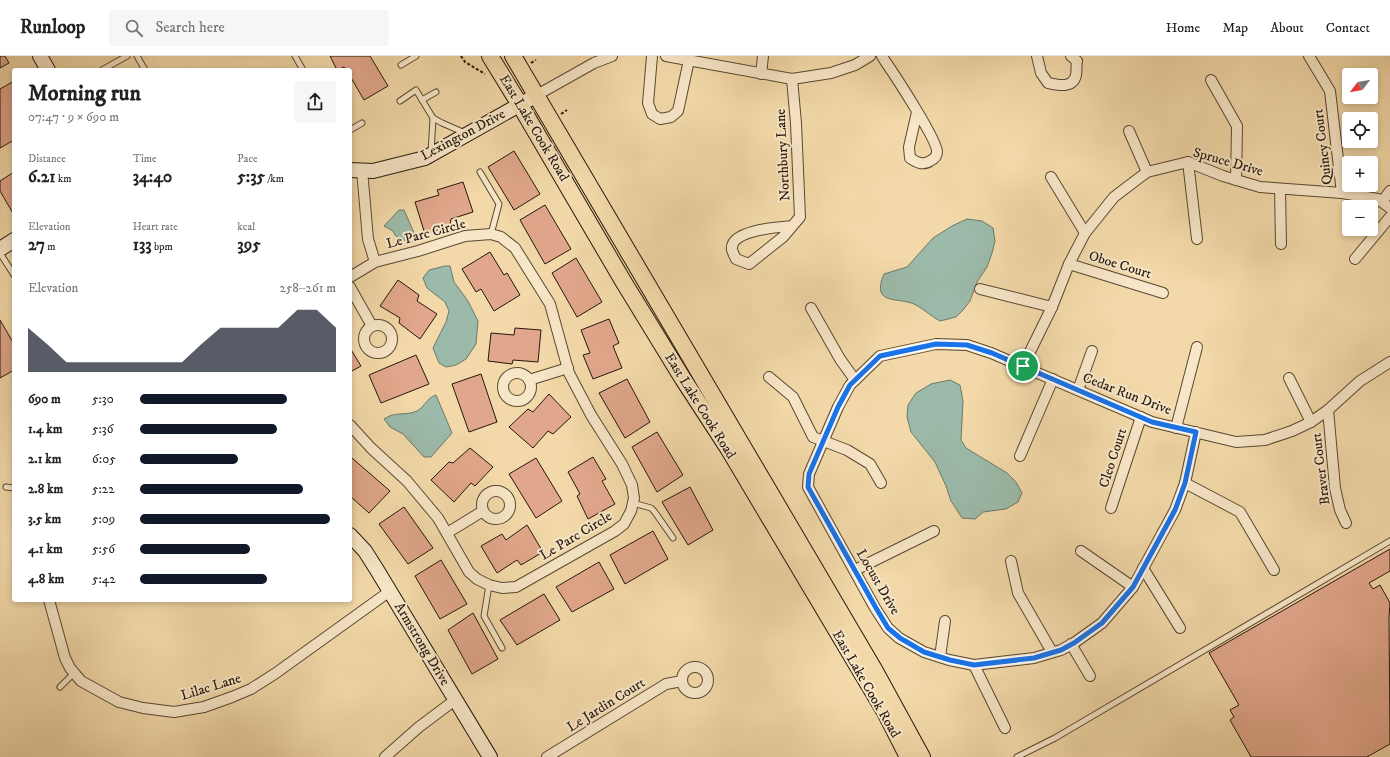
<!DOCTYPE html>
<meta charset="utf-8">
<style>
body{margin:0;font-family:"IM FELL DW Pica",serif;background:#f6f6f6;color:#222;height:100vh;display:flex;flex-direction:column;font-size:15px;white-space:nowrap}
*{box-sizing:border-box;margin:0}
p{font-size:13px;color:#767676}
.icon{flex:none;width:22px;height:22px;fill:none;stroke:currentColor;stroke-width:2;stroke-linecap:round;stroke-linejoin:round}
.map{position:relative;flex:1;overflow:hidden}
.sheet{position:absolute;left:12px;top:12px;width:340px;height:534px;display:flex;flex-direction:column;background:#fff;border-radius:4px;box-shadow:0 2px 6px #0003}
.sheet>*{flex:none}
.needle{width:26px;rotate:239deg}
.controls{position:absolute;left:1342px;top:12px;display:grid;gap:8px}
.controls a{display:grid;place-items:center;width:36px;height:36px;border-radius:4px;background:#fff;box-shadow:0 2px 6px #0003;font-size:20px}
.pin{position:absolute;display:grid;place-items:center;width:34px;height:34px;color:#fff;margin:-17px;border:2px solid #fff;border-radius:50%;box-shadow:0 1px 4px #0007}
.round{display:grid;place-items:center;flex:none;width:42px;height:42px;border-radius:4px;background:#f6f6f6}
.headline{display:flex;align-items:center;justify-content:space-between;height:68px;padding:0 16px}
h1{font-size:22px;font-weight:700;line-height:30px}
.figures{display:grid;grid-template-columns:repeat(3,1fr);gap:6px;height:68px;padding:4px 16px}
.figures div{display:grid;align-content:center}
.figures b{font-size:17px;font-weight:700}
.figures small{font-size:11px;font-weight:400}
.figures p{font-size:11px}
.chart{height:112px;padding:8px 16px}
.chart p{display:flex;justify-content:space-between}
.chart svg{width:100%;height:72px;margin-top:4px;fill:#111827;opacity:.7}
ul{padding:0 16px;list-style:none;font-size:13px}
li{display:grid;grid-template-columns:64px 48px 1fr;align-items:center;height:30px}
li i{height:10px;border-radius:5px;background:#111827}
header{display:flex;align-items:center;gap:24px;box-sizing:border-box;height:56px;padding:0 20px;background:#fff;border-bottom:1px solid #e0e0e0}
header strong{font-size:19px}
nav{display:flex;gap:22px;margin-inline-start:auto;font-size:14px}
.search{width:280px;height:36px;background:#f6f6f6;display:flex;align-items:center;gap:10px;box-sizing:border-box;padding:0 14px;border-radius:4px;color:#767676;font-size:15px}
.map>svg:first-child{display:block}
.water{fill:#9bbaa9;stroke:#6c796a}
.building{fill:#e1a78c;stroke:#25170c}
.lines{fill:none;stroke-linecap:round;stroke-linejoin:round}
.lane-casing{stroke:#584833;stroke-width:7}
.street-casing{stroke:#584833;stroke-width:12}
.secondary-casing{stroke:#25170c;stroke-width:16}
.primary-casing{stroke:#25170c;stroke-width:18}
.path{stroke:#25170c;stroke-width:2;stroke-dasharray:3 2;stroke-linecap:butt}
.lane{stroke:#f7e6c7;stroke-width:5}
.street{stroke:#f7e6c7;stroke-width:10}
.secondary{stroke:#f7e6c7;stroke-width:14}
.primary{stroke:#f3d9a9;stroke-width:16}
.route-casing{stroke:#fff;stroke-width:8}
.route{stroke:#1a73e8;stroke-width:5}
.labels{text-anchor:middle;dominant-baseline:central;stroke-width:4;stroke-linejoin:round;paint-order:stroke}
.street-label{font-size:14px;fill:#25170c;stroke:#f7e6c7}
</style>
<header>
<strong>Runloop</strong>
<div class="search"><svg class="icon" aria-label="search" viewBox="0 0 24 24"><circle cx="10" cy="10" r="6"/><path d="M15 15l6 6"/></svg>Search here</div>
<nav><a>Home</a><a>Map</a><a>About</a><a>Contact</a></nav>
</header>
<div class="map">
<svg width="1390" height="701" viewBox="0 0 1390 701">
<rect width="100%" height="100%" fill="#f3d9a9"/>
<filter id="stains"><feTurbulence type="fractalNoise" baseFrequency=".005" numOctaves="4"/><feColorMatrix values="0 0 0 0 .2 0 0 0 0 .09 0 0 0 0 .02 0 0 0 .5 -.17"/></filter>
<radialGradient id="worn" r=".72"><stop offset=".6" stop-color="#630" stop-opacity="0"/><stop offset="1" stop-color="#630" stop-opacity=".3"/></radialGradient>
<!-- water -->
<g class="water">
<polygon points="399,154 404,154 415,179 412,187 399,182 395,179 393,175 384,170"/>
<path d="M967,163l15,2 11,7 2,13 -3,12 -5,14 -10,15 -7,19 -7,9 -7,7 -16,4c-8,-4 -15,-11 -24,-16 -16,-9 -46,2 -32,-31l23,-7 26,-29 19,-12z"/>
<polygon points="445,210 450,210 454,226 468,245 478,265 476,288 466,303 456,309 446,311 439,307 433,292 446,266 449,255 445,246 427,232 423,222 429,214"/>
<polygon points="950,324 960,329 963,345 961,384 966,392 1007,417 1016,426 1022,437 1018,446 1006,453 983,456 975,463 962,462 951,445 946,430 935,406 911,376 907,361 908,349 916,337 931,328"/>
<path d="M436,339l16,38 -21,24h-7l-21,-23 -13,-7 -6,-8c11,-8 23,-3 33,-8 9,-5 8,-12 19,-16z"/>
</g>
<!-- building -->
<g class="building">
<polygon points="0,0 5,0 9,7 0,12"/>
<polygon points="330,0 370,0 388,30 364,44 350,20 350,14 346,14 344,11 337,14"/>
<polygon points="14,25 14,84 0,92 0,33"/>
<polygon points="514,95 540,138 514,154 488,111"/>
<polygon points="14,116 14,159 0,135 0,125"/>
<polygon points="463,126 473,156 451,163 450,170 425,178 415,146 439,139 437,134"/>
<polygon points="545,149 571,193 545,208 520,164"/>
<polygon points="490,196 504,219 507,217 520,239 494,255 481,233 476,236 462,213"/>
<polygon points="576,202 602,246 577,261 552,217"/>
<polygon points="398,224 419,239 417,245 437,258 420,283 399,267 400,262 380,250"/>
<polygon points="609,263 619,287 613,290 622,312 593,323 583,299 590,297 581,274"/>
<polygon points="0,264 14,288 14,314 0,322"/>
<polygon points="515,272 541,274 538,306 513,304 512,308 488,305 491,277 514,279"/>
<polygon points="350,292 361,310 350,316"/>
<polygon points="416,299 429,328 381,347 369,319"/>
<polygon points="481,318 497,366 469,376 452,328"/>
<polygon points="627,323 650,366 625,382 599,337"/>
<polygon points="549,338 571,361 553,378 548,375 533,392 509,371 528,353 533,356"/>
<polygon points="657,376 683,419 657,436 632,391"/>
<polygon points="470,392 493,411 475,430 471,427 454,446 431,424 449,406 453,407"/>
<polygon points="593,401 606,423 602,425 615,448 588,463 577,440 580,438 568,416"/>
<polygon points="352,402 390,435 369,457 350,440 350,404"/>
<polygon points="536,402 562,445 536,462 509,418"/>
<polygon points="690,431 713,474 688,489 662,446"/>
<polygon points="404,451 433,492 408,508 379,468"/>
<polygon points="527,469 543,496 521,509 517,504 497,517 481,490 502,478 506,484"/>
<polygon points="653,475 668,503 625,528 610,499"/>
<polygon points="1390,493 1390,515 1369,527 1373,533 1380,529 1390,547 1389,561 1390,688 1367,701 1251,701 1230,664 1234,661 1230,654 1239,649 1209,597"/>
<polygon points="441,504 467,548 440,563 415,520"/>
<polygon points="599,506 614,533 572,556 556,531"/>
<polygon points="544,538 560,564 517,589 500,564"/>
<polygon points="473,557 498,603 472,618 448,574"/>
</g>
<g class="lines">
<!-- lane casing -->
<g class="lane-casing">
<g id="lane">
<polyline points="137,0 145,14"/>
<polyline points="295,0 303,14"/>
<polyline points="401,9 416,0"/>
<polyline points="102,14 127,0"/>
<polyline points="422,44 436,36"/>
<polyline points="400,45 416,34 433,62 442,67 465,77"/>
<polyline points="350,74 362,67"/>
<polyline points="431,97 433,62"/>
<polyline points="480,116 499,148 491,178"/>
<polyline points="0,197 14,219"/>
<polyline points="6,431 14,432"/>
<polyline points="633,447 651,452 654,455 673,482"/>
<polyline points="489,529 484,560 502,592"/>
<polyline points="60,631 74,617"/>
<polyline points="1017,701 1055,682 1390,485"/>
</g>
</g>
<!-- street casing -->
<g class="street-casing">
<g id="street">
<polyline points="652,0 648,47 652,58 660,63 671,61 678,55 689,4"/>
<polyline points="666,0 792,23 831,17 855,9 870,0"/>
<path d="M882,0l3,5c9,13 53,80 52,91 0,4 -3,7 -7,9 -7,5 -14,1 -20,-3l-1,-11 8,-35"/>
<path d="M1037,0l4,17 7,10c9,2 25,6 28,-8 1,-4 0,-9 1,-14l-6,-5"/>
<polyline points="1309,0 1330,35 1342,137"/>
<polyline points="761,18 763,0"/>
<polyline points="1211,24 1237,70 1236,124"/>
<polyline points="537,39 594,7 612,0"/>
<polyline points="1129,75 1147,116"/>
<polyline points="1188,106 1197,183"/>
<polyline points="362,114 368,183 375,206"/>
<polyline points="1051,121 1085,177"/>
<polyline points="1280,133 1281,188"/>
<polyline points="1382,146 1390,135"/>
<path d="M792,170c-13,1 -63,4 -60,24 1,3 3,7 4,9l13,5 34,-27 17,-20 -4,-94 -4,-44"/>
<polyline points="1355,203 1390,161"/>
<polyline points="1069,208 1163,237"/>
<polyline points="350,221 375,206 418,195 465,180 491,178 501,181 515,192 550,248 569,317 591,359 622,408 632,429 634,442 631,455 624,468 615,475 516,531 502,532 489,529 477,523 469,516 438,462 407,425 371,392 350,369"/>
<polyline points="350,231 372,270"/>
<polyline points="980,233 1052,251"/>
<polyline points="811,252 840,303 855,324"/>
<circle cx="378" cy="283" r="14"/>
<polyline points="1023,310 1052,251 1069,208 1085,177 1114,141 1147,116 1188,106 1223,120 1260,131 1342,137 1378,143 1390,152"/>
<circle cx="517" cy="331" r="14"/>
<polyline points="769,321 793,341 813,381 847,394 870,408 881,427"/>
<polyline points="1289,322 1311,366"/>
<polyline points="529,324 568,312"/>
<polyline points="1078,334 1092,295"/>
<polyline points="1328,354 1335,432 1340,454 1346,467"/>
<polyline points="1176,372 1197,291"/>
<polyline points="1196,376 1185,427 1175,454 1133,531 1102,567 1074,587 1061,594 1034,602 974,609 949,604 924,596 899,582 888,572 875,552 808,431 809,418 838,351 850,329 880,300 936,288 967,289 991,297 1152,366 1236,386 1265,384 1292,375 1311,366 1328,354 1360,325 1390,306"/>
<polyline points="1020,400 1053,323"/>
<polyline points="1185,427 1240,456 1274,514"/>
<circle cx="496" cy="449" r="14"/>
<polyline points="1111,452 1141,361"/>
<polyline points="447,477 483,455"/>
<polyline points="1081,495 1133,531"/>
<polyline points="1011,505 1018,537 1052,596"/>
<polyline points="1143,512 1180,572"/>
<polyline points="855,514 934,475"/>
<polyline points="49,544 65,602 70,612 81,625 119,646 143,652 174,656 204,651 232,641 251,633 276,617 390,535"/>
<polyline points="1071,588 1090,620"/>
<polyline points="940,601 945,565"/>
<polyline points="974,609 1005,672"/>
<circle cx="695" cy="624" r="13"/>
<polyline points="385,701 419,671 455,644"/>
<polyline points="547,701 666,628 682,625"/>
</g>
</g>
<!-- secondary casing -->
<g class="secondary-casing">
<g id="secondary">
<polyline points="40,0 48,14"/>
<polyline points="350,114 373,115 425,102 537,39"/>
<polyline points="0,193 14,184"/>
<polyline points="350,479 365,495 377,514 490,701"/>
</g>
</g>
<!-- primary casing -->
<g class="primary-casing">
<g id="primary">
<polyline points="490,0 520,49 623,225 683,323 728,392 885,656 908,701"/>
<polyline points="513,0 875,615 922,701"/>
</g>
</g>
<!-- path -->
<g class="path">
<polyline points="461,0 465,6 485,18"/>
<polyline points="531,7 536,4"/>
<polyline points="561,58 567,54"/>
</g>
<!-- lane -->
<use href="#lane" class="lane"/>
<!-- street -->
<use href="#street" class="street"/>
<!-- secondary -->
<use href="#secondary" class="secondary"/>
<!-- primary -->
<use href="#primary" class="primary"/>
</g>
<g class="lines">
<!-- route casing -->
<g class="route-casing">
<polygon id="route" points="936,288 967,289 992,297 1152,366 1196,376 1185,427 1175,454 1133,531 1102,567 1074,587 1061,594 1034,602 974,609 950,604 924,596 900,582 888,572 876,552 808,431 809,418 838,351 850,329 880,300"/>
</g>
<!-- route -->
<use href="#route" class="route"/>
</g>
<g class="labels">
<!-- street labels -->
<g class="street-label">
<text transform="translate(534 72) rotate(59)">East Lake Cook Road</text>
<text transform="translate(463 79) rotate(-28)">Lexington Drive</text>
<text transform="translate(1323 91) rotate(-97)">Quincy Court</text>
<text transform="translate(783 99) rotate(-93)">Northbury Lane</text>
<text transform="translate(1228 106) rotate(16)">Spruce Drive</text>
<text transform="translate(426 178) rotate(-15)">Le Parc Circle</text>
<text transform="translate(1120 209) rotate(17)">Oboe Court</text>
<text transform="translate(1127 338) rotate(21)">Cedar Run Drive</text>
<text transform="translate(700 350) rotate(58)">East Lake Cook Road</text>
<text transform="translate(1113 402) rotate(-72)">Cleo Court</text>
<text transform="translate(1321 413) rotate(-97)">Braver Court</text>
<text transform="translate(576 480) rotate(-31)">Le Parc Circle</text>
<text transform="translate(878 526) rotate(60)">Locust Drive</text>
<text transform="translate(422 588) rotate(59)">Armstrong Drive</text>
<text transform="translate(866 628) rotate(60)">East Lake Cook Road</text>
<text transform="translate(211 631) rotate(-17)">Lilac Lane</text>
<text transform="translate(606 649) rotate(-32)">Le Jardin Court</text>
</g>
</g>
<rect width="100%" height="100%" filter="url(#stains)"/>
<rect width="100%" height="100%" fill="url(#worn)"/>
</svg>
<div class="controls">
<a><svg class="needle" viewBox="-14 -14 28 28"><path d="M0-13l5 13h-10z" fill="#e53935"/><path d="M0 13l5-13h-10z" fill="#767676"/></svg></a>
<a><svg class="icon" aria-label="locate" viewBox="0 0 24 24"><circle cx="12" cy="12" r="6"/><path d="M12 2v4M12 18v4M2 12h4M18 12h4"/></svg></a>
<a>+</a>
<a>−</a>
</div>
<div class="pin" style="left:1023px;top:310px;background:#1e9e55"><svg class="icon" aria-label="arrive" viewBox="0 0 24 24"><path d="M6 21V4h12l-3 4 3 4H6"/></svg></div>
<section class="sheet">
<div class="headline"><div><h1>Morning run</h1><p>07:47 · 9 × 690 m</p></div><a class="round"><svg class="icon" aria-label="share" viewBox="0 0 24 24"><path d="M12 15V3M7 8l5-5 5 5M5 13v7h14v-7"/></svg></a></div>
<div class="figures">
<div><p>Distance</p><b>6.21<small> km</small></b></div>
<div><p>Time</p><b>34:40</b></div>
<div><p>Pace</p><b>5:35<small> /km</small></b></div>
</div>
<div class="figures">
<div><p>Elevation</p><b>27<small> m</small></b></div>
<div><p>Heart rate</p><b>133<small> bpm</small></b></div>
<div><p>kcal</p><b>395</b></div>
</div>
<div class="chart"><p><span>Elevation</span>258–261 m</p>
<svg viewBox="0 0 160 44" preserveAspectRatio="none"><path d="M0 44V17L10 27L20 38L30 38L40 38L50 38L60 38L70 38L80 38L90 27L100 17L110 17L120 17L130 17L140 6L150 6L160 17V44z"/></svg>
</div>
<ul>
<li><b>690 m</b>5:30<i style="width:75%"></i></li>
<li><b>1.4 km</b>5:36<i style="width:70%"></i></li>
<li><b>2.1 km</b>6:05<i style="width:50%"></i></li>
<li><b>2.8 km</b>5:22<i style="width:83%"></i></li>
<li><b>3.5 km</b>5:09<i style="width:97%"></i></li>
<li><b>4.1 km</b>5:56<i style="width:56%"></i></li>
<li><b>4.8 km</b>5:42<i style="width:65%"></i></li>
</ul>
</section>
</div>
